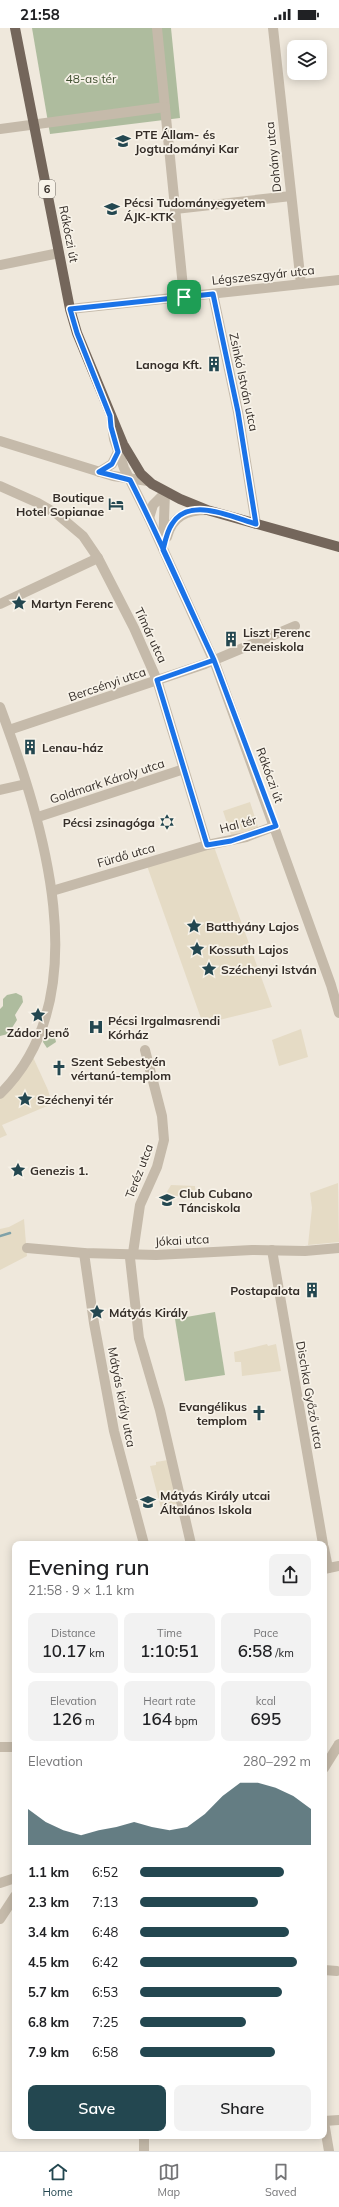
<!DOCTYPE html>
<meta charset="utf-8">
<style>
body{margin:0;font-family:Mulish,sans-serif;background:#f2f2f2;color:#202124;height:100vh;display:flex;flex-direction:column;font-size:15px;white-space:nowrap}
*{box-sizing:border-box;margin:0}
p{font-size:13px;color:#757577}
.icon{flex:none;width:22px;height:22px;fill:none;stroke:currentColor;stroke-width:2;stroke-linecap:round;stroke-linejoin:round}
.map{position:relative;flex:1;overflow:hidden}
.drawer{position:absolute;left:12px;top:1513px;width:315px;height:598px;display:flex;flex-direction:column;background:#fff;border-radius:8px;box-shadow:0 2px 10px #0003}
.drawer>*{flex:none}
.fabs{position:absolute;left:287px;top:12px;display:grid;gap:8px}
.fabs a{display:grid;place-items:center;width:40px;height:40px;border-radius:8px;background:#fff;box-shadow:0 2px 10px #0003;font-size:20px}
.pin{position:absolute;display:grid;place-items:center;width:34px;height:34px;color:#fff;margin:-17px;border-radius:8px;box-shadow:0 2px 6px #0006}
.round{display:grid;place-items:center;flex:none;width:42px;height:42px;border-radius:8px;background:#f2f2f2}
.summary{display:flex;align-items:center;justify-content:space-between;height:68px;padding:0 16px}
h1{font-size:22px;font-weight:600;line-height:30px}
.figures{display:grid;grid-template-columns:repeat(3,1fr);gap:6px;height:68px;padding:4px 16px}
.figures div{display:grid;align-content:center;border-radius:8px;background:#f2f2f2;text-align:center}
.figures b{font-size:17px;font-weight:600}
.figures small{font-size:11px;font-weight:400}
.figures p{font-size:11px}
.chart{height:112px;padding:8px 16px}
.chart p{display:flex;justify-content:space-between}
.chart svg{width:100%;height:72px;margin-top:4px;fill:#234750;opacity:.7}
.cta{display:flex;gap:8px;margin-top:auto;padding:8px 16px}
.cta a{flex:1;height:46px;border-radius:8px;background:#234750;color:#fff;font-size:16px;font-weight:600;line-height:46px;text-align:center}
.cta a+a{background:#f2f2f2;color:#202124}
ul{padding:0 16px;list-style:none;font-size:13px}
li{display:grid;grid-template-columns:64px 48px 1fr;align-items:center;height:30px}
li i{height:10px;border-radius:5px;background:#234750}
.status{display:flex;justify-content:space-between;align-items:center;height:28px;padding:0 20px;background:#fff;direction:ltr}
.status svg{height:11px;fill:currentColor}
.dock{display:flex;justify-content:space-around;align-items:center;height:56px;border-top:1px solid #e0e0e0;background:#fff;font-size:11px;color:#757577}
.dock a{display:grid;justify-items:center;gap:2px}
.dock .selected{color:#234750}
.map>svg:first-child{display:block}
.green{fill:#aebc9e}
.plaza{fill:#e5dbc5}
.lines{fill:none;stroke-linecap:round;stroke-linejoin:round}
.stream{stroke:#7fa1a8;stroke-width:2.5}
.minor{stroke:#c5baaa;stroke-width:10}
.major{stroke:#74665b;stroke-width:10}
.route-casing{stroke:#fff;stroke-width:8}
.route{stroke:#1a73e8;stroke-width:5}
.labels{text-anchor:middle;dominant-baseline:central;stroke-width:3.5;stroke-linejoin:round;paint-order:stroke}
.shield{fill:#f7f2e8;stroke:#6e6862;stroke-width:1}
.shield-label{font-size:11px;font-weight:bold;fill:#342d28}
.park-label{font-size:12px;fill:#3f4f2f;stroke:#f7f2e8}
.poi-label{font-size:12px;font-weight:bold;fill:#342d28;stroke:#f7f2e8;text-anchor:start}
.street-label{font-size:12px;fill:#342d28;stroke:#f7f2e8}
</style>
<div class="status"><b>21:58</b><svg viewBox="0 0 49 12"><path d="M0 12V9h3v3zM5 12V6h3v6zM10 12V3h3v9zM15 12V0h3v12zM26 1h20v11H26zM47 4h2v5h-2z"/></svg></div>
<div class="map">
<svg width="339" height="2123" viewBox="0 0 339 2123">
<rect width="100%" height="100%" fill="#efe8dc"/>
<!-- green -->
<g class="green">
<polygon points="32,0 171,0 180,90 50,106"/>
<polygon points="16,965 22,968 23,974 15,987 17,992 8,1006 0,1008 0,981 3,978 3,971 7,967"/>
<polygon points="45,1005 52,1006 55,1010 56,1014 47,1020 43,1014"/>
<polygon points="215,1284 225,1347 185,1353 175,1291"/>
</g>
<!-- plaza -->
<g class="plaza">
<polygon points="250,774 259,802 232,810 223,783"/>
<polygon points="213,816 272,979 203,996 146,835"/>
<polygon points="301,1001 308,1029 279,1038 272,1012"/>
<polygon points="32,1027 48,1062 52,1076 2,1097 7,1107 0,1110 0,1061"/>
<polygon points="338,1155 339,1214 308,1217 312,1180 310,1165"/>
<polygon points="171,1157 195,1158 196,1169 165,1167"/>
<polygon points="24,1191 27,1228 0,1242 0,1201 9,1199"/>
<polygon points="267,1316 268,1318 276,1316 281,1343 242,1348 241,1334 235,1334 234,1324"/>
<polygon points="168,1432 178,1476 161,1480 150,1438 156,1437 156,1434"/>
</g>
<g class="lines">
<!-- stream -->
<polyline class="stream" points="0,1208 10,1205"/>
<!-- minor -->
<g class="minor">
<polyline points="157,0 184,269"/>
<polyline points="273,0 301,256"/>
<polyline points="0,101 165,79"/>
<polyline points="175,181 291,168"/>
<polyline points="0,237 59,225"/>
<polyline points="213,266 238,384 256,496"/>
<polyline points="70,281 339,252"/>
<polyline points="111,389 114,411 124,440 149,490 216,638 331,957 339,985"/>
<polyline points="0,413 113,448 148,453"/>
<polyline points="99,444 112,436 118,424"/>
<polyline points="0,458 38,475 57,486 83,508 98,530 134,600 157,652 207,817"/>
<polyline points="149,490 153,477 165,465 163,518"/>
<path d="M167,509c5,-21 20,-27 40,-27"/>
<polyline points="0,576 98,530"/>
<path d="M0,679c42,113 100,289 0,387"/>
<polyline points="9,702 205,636 295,598"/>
<polyline points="0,762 26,756"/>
<polyline points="38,789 184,741"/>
<polyline points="52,863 207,817 246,809 275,798"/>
<polyline points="145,1022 162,1088 164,1112 157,1139 140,1177 133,1225 130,1230 139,1310 160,1382 191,1516"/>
<polyline points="27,1220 84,1225 156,1227 252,1222 305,1223 339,1220"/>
<polyline points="272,1222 323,1516"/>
<polyline points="84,1225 94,1295 114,1403 144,1516"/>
<polyline points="324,1520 328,1540"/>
<polyline points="324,1541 339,1538"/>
<polyline points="0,1719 15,1719"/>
<polyline points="324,1740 339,1716"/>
<polyline points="0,1855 15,1850"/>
<polyline points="0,1891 15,1868"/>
<polyline points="324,1942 337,1943"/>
<polyline points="324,2093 339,2092"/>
<polyline points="324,2094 329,2123"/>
<polyline points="144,2108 144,2123"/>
</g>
<!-- major -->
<polyline class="major" points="15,0 70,281 77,305 123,416 141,446 152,456 180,471 207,482 339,519"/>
</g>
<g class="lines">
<!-- route casing -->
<g class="route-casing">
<path id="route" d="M184,269l-114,12 7,24 33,83 1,11 7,25 -6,12 -13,8 31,8c30,59 56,120 84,180l-57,20 50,165 24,-4 45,-15 -62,-166 -51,-110c2,-8 4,-19 9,-26 17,-28 60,-7 84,0l-18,-112 -25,-118 -29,3"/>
</g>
<!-- route -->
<use href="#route" class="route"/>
</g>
<!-- icons -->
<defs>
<g id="university-bare" transform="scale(1.2)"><path d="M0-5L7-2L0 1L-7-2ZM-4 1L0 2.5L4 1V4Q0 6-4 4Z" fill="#234750" stroke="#f7f2e8" stroke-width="2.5" paint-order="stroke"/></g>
<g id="building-bare" transform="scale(1.2)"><path d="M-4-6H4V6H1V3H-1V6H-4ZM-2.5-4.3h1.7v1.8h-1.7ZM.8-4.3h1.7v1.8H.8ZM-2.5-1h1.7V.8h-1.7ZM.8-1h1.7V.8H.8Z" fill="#234750" stroke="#f7f2e8" stroke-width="2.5" paint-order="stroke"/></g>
<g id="hotel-bare" transform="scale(1.2)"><path d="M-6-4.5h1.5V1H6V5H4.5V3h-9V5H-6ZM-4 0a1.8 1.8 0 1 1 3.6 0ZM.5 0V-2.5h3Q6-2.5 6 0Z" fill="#234750" stroke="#f7f2e8" stroke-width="2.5" paint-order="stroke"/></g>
<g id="sight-bare" transform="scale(1.2)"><path d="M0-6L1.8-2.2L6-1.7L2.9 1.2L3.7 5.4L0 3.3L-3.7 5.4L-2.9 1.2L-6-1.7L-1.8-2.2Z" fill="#234750" stroke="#f7f2e8" stroke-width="2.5" paint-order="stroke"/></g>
<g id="synagogue-bare" transform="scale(1.2)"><path d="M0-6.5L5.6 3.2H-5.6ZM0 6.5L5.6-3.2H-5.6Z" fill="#234750" stroke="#f7f2e8" stroke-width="2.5" paint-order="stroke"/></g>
<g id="hospital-bare" transform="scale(1.2)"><path d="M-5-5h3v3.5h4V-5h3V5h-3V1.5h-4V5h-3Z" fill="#234750" stroke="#f7f2e8" stroke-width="2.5" paint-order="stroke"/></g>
<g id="church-bare" transform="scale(1.2)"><path d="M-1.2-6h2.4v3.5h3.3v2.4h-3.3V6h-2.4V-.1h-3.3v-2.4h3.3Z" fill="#234750" stroke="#f7f2e8" stroke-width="2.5" paint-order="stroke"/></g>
<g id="school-bare" transform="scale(1.2)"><path d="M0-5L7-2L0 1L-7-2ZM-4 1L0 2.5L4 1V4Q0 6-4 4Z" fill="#234750" stroke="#f7f2e8" stroke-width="2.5" paint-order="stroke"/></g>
</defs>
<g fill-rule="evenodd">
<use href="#university-bare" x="123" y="113"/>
<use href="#university-bare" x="112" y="181"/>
<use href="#building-bare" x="214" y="336"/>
<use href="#hotel-bare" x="116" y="476"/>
<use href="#sight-bare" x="19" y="575"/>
<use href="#building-bare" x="231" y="611"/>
<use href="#building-bare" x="30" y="719"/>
<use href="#synagogue-bare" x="167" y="794"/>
<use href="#sight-bare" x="194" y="898"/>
<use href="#sight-bare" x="197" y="921"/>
<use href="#sight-bare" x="209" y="941"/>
<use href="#sight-bare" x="38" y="987"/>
<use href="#hospital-bare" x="96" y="999"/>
<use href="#church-bare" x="59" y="1040"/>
<use href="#sight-bare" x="25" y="1071"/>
<use href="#sight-bare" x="18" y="1142"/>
<use href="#school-bare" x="167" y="1172"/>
<use href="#building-bare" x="312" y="1262"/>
<use href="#sight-bare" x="97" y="1284"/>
<use href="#church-bare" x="259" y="1385"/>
<use href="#school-bare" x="148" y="1474"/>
</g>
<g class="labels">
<!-- shield labels -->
<rect class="shield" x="39" y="152" width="16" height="18" rx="3"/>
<g class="shield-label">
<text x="47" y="161">6</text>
</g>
<!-- park labels -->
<g class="park-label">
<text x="91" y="50">48-as tér</text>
</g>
<!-- poi labels -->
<g class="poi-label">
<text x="135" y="106">PTE Állam- és<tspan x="135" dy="14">Jogtudományi Kar</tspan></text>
<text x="124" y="174">Pécsi Tudományegyetem<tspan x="124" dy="14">ÁJK-KTK</tspan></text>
<text x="202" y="336" text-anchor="end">Lanoga Kft.</text>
<text x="104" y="469" text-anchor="end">Boutique<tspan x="104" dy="14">Hotel Sopianae</tspan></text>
<text x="31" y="575">Martyn Ferenc</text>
<text x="243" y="604">Liszt Ferenc<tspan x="243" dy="14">Zeneiskola</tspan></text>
<text x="42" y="719">Lenau-ház</text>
<text x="155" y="794" text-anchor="end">Pécsi zsinagóga</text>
<text x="206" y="898">Batthyány Lajos</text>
<text x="209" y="921">Kossuth Lajos</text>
<text x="221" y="941">Széchenyi István</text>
<text x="108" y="992">Pécsi Irgalmasrendi<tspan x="108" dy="14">Kórház</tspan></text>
<text x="38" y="1004" text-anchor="middle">Zádor Jenő</text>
<text x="71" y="1033">Szent Sebestyén<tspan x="71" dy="14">vértanú-templom</tspan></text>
<text x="37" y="1071">Széchenyi tér</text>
<text x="30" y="1142">Genezis 1.</text>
<text x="179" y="1165">Club Cubano<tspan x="179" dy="14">Tánciskola</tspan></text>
<text x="300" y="1262" text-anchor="end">Postapalota</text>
<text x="109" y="1284">Mátyás Király</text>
<text x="247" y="1378" text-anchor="end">Evangélikus<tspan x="247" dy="14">templom</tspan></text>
<text x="160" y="1467">Mátyás Király utcai<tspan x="160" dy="14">Általános Iskola</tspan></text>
</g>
<!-- street labels -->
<g class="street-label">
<text transform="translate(273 129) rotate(-96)">Dohány utca</text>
<text transform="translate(69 206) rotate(79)">Rákóczi út</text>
<text transform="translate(263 247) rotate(-6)">Légszeszgyár utca</text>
<text transform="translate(244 354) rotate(78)">Zsinkó István utca</text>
<text transform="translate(151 607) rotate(65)">Tímár utca</text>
<text transform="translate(107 656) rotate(-19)">Bercsényi utca</text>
<text transform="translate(270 747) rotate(70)">Rákóczi út</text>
<text transform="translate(107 753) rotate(-18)">Goldmark Károly utca</text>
<text transform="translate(238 796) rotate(-15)">Hal tér</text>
<text transform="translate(126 827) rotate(-16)">Fürdő utca</text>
<text transform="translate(139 1143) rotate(-69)">Teréz utca</text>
<text transform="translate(182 1212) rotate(-3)">Jókai utca</text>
<text transform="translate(310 1367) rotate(80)">Dischka Győző utca</text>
<text transform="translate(122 1369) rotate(79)">Mátyás király utca</text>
</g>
</g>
</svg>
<div class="fabs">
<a><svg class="icon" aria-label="layers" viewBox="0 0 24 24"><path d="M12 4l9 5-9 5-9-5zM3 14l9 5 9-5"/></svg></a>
</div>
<div class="pin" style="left:184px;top:269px;background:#1e9e55"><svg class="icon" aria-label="arrive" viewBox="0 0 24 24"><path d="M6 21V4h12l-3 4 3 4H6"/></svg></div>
<section class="drawer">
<div class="summary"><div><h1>Evening run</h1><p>21:58 · 9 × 1.1 km</p></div><a class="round"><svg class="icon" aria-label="share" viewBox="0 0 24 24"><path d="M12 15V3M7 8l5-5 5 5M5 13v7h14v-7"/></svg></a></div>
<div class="figures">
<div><p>Distance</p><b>10.17<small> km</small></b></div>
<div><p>Time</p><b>1:10:51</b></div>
<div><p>Pace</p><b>6:58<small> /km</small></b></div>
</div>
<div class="figures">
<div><p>Elevation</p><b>126<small> m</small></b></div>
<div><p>Heart rate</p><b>164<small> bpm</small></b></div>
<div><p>kcal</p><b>695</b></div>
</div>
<div class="chart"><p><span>Elevation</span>280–292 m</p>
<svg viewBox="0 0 160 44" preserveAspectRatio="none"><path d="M0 44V22L10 30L20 35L30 38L40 35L50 33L60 30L70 33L80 35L90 33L100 25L110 14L120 6L130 6L140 9L150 14L160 22V44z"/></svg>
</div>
<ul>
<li><b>1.1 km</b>6:52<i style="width:84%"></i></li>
<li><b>2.3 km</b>7:13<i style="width:69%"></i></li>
<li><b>3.4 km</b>6:48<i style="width:87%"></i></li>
<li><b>4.5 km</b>6:42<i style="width:92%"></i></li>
<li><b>5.7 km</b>6:53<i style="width:83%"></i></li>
<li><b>6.8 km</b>7:25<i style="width:62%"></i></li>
<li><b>7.9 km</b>6:58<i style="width:79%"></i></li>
</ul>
<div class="cta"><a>Save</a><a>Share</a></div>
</section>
</div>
<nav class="dock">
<a class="selected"><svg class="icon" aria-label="home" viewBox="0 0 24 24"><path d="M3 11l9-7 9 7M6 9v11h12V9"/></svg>Home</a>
<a><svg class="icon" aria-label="map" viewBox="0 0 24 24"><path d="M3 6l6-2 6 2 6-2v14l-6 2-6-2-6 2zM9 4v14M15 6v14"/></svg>Map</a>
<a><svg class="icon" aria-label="saved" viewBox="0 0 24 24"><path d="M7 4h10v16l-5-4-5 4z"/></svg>Saved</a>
</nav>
